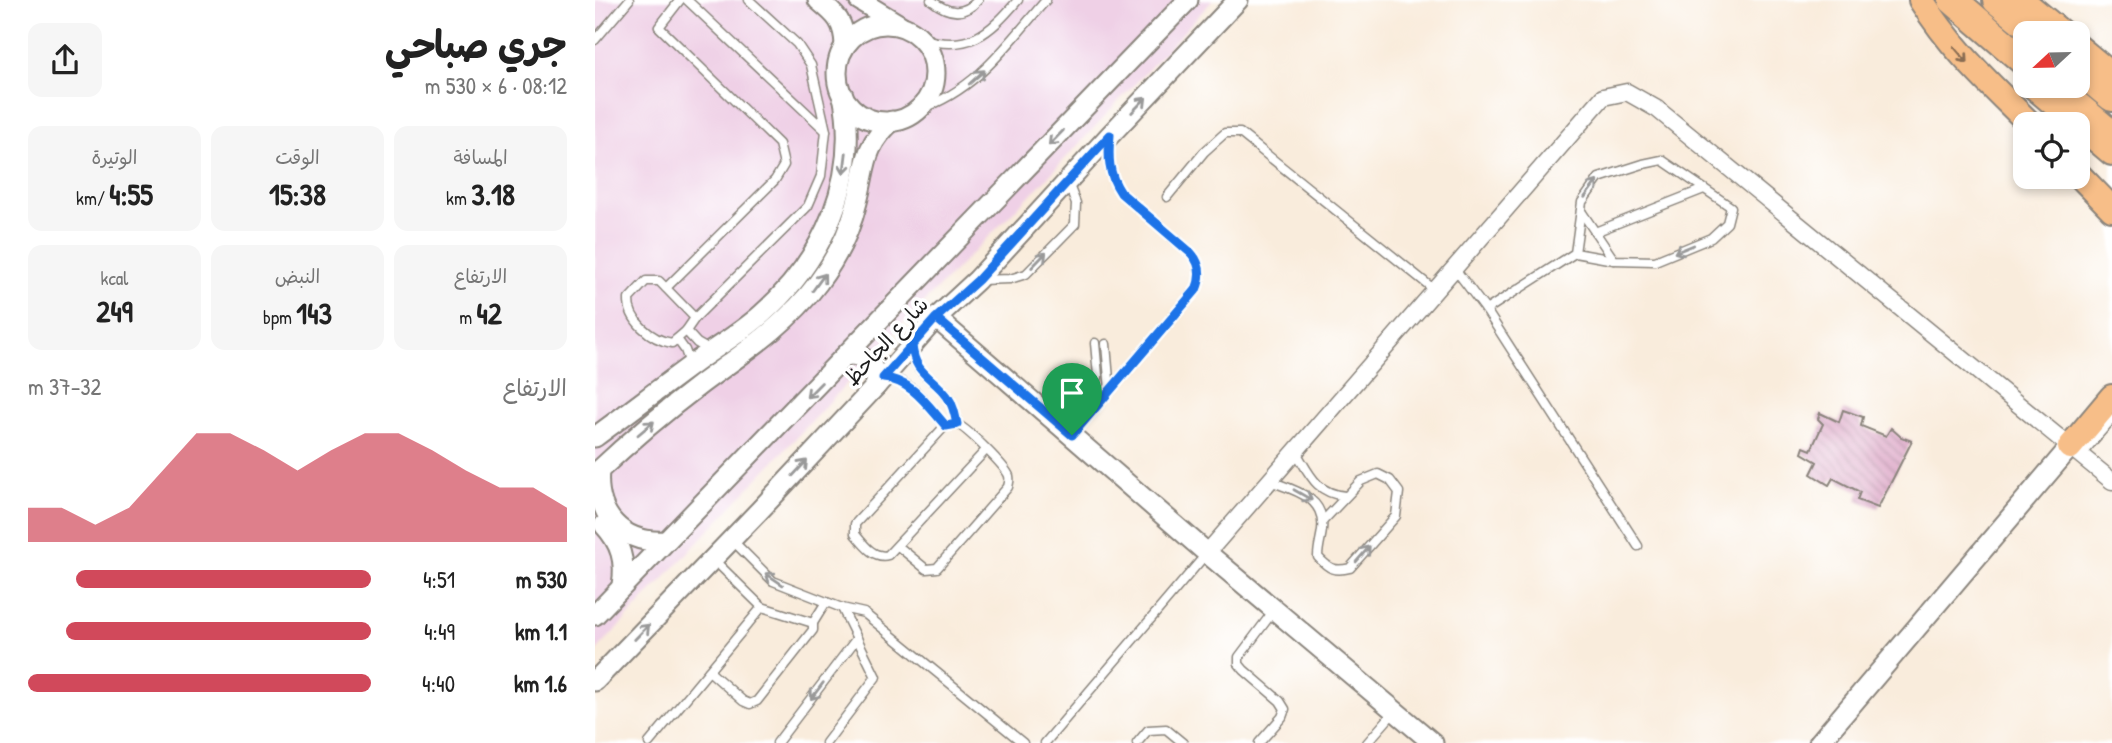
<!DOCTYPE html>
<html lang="ar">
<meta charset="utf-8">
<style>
body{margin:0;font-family:"Patrick Hand","Playpen Sans Arabic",sans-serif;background:#f6f6f6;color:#222;direction:rtl;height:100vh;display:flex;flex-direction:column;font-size:26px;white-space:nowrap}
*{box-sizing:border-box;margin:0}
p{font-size:23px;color:#767676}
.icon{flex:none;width:38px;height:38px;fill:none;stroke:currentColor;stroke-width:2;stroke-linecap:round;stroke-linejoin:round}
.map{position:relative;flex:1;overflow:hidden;direction:ltr}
.drawer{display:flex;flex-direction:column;background:#fff;width:595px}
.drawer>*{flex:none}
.needle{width:46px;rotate:248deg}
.controls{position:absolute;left:1418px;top:21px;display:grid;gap:14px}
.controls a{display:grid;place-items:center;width:77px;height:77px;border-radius:14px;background:#fff;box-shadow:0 4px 10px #0003;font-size:35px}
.pin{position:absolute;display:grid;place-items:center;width:60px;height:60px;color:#fff;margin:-72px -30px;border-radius:50% 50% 50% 0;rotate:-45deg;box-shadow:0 0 7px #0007}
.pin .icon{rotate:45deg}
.round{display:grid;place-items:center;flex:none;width:74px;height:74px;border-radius:14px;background:#f6f6f6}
.headline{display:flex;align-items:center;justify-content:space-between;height:119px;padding:0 28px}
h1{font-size:38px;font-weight:700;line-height:52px}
.metrics{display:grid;grid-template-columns:repeat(3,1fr);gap:10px;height:119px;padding:7px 28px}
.metrics div{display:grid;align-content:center;border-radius:14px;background:#f6f6f6;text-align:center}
.metrics b{font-size:30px;font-weight:700}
.metrics small{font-size:19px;font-weight:400}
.metrics p{font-size:19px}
.chart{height:196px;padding:14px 28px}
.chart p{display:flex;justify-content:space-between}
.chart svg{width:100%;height:126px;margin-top:7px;fill:#d1495b;opacity:.7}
ul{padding:0 28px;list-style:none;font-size:23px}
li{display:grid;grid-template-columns:112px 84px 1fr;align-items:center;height:52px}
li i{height:18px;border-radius:9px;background:#d1495b}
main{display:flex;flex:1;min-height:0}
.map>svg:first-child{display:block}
.built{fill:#efd0e6}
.building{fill:url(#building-back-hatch)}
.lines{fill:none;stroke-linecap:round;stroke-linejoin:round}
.service-casing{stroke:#8a847c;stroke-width:11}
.minor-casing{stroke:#8a847c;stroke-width:19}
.tertiary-casing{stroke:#8a847c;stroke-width:23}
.primary-casing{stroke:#8a847c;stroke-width:28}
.motorway-casing{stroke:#8a847c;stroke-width:32}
.service{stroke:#fff;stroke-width:8}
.minor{stroke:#fff;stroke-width:16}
.tertiary{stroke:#fff;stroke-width:19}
.primary{stroke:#f7be88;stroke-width:24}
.motorway{stroke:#f7be88;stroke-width:28}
.oneway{stroke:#8a6d52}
.oneway2{stroke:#999}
.route-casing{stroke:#fff;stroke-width:14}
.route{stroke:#1a73e8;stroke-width:9}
.labels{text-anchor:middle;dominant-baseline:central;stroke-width:7;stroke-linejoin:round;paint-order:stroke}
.street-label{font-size:21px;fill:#1c1c1c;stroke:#fff}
</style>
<main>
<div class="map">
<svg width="1517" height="743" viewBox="0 0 1517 743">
<defs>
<pattern id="building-back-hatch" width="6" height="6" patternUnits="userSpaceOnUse" patternTransform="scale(1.75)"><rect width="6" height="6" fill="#d99cc0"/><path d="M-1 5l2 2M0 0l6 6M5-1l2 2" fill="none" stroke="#af7e9b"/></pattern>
</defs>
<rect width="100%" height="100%" fill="#fff"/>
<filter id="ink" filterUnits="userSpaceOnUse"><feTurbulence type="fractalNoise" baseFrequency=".0143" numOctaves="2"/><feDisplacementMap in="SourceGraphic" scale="14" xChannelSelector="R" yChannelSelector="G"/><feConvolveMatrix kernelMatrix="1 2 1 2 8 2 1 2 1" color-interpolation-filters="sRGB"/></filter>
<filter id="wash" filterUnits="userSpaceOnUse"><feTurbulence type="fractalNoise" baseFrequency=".00686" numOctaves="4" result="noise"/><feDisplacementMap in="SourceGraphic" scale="28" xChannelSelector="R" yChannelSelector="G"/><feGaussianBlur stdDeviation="1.57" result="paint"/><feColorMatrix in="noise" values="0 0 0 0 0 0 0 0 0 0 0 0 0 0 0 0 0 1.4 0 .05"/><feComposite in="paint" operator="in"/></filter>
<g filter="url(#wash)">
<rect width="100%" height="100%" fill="#f9ecdc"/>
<!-- built -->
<polygon class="built" points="0,0 618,0 454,176 315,316 0,652"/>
<g id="blocks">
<!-- building -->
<polygon class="building" points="1248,410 1268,417 1266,426 1291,436 1296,428 1306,437 1317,441 1283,508 1262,500 1265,492 1238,478 1234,485 1216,474 1222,462 1207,453 1209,447 1216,450 1228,424 1223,419 1225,413 1244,422"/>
</g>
</g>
<g filter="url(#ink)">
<use href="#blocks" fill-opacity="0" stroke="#8a847c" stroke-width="2"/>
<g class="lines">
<!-- service casing -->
<g class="service-casing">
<g id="service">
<polyline points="92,0 231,131"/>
<path d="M336,0c16,13 32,17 47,0"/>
<path d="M326,38c47,15 68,-4 97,-38"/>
<polyline points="0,40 34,0"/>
<path d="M323,110c59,-20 89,-65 128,-110"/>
<polyline points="572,197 609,152 630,133 645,133 841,291"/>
<polyline points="986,211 1019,260"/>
<polyline points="1000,232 1109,189"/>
<polyline points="860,269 891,310 1043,546"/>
<polyline points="385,280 415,279 431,274 480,224 481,203 473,183"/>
<path d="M51,281h13l36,37 -9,13 -14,12c-21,-3 -44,-23 -43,-44z"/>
<polyline points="71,288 180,180 189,165 184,144 64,27 85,0"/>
<polyline points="891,310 980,253 1019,260 1060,261 1116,238 1132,223 1136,207 1067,160 1048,164 1004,178 987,202 980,253"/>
<polyline points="100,318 213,206 226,176 231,131 216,65 202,44 154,0"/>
<polyline points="91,331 102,343 116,351"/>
<polyline points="82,339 90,350 95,364"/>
<polyline points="511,344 515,391"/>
<path d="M317,348c2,27 22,30 36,49 5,8 7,17 9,27"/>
<path d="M292,378c26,2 43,30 58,48"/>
<polyline points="465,426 500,388 503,376 500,343"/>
<path d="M476,435l125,-145c6,-14 5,-26 -5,-37l-70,-60c-12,-17 -13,-32 -12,-51"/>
<path d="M701,452c14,23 20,41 49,44"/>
<polyline points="1486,455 1517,419"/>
<path d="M675,481c24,9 56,16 52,49 -1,9 -4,17 -4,27 11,12 17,15 32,11l46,-52 3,-24 -9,-12 -12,-6 -17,7 -39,41"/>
<polyline points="136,539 178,581 247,608 269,613 428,743"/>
<path d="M303,546l28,23 11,-1 71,-81c1,-5 2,-6 1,-11 -3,-9 -44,-50 -53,-52 -4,-2 -6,0 -11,2l-90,98v10c9,11 19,25 33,21l98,-105"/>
<polyline points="117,558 167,607 218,623"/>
<polyline points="114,671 148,701 155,704 162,701 218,630 218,623 231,602"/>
<polyline points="54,743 167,607"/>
<polyline points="182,743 262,638"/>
<polyline points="231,743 281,677 247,608"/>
<polyline points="450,743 612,553"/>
<polyline points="542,743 553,730 571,729 588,743"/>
<polyline points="664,743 687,717 690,709 685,701 649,670 644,664 644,657 680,609"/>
<polyline points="772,743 800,711"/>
</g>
</g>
<!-- minor casing -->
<g class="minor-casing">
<polyline id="minor" points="612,553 1008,97 1032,92 1062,109 1517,481"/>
</g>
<!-- tertiary casing -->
<g class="tertiary-casing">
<g id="tertiary">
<path d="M223,0c18,15 26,21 27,45"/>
<polyline points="264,0 305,25"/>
<circle cx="291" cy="73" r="49"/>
<polyline points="341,318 612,553 838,743"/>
<path d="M253,355c20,0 29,12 28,31"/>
<path d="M0,437c33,-24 65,-49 98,-73 23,-17 48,-31 69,-50 62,-55 98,-136 81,-219"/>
<path d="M4,470c-4,44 22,74 67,71"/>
<path d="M0,474c34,-32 69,-62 106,-90 42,-31 85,-58 117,-101 18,-24 32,-52 39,-81 10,-36 5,-54 35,-81"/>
<path d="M9,525c17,18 22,37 18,60"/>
<polyline points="0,615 593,0"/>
<polyline points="0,681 165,510 281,386 341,318 382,280 515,135 643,0"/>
<polyline points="1224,743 1475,447"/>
</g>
</g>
<!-- primary casing -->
<g class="primary-casing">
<g id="primary">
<path d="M1326,0c32,51 67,82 109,124"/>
<polyline points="1427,0 1467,33"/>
<polyline points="1482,46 1517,75"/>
<polyline points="1438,86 1517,153"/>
<polyline points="1482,173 1517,209"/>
<polyline points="1475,447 1517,397"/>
</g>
</g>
<!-- motorway casing -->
<g class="motorway-casing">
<g id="motorway">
<polyline points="1358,0 1430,62"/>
<polyline points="1402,0 1442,33"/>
<polyline points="1482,68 1517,97"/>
<polyline points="1458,86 1517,135"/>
</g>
</g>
<!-- service -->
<use href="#service" class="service"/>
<!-- minor -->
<use href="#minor" class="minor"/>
<!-- tertiary -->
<use href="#tertiary" class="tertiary"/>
<!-- primary -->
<use href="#primary" class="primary"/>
<!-- motorway -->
<use href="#motorway" class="motorway"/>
</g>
<!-- one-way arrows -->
<defs><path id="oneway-shaft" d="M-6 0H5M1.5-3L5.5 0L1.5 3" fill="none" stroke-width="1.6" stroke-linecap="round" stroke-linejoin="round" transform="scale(1.75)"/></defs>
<use class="oneway" href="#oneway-shaft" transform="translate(1366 55) rotate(50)"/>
<g class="oneway2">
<use href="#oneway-shaft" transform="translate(382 77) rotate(-42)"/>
<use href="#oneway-shaft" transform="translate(544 105) rotate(-46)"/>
<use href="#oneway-shaft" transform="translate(461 138) rotate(134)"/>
<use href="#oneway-shaft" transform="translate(250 163) rotate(97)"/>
<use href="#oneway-shaft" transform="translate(996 189) rotate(-53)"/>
<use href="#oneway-shaft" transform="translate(1089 249) rotate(158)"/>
<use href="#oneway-shaft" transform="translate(444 260) rotate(-46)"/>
<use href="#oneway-shaft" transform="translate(224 282) rotate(-54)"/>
<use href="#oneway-shaft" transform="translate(219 390) rotate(135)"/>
<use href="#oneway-shaft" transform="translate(51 428) rotate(-40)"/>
<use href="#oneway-shaft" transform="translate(205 468) rotate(-47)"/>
<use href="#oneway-shaft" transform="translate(708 495) rotate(30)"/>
<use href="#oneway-shaft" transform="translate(768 554) rotate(-49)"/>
<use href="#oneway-shaft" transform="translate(179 579) rotate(-146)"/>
<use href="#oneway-shaft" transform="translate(47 632) rotate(-46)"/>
<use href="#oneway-shaft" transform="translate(222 691) rotate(127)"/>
</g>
</g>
<g class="lines" filter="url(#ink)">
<!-- route casing -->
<g class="route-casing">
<path id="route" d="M477,435l124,-145c6,-14 5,-26 -5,-37l-70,-60c-13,-19 -13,-36 -11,-58l-132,145 -42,38 -53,60c29,2 45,28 63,48l11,-2c-2,-10 -4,-20 -10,-28 -15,-20 -33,-22 -35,-51l24,-27 136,117"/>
</g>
<!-- route -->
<use href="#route" class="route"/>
</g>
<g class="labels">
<!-- street labels -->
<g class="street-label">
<text transform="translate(291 341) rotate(-47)">شارع الجاحظ</text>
</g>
</g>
</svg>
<div class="controls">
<a><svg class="needle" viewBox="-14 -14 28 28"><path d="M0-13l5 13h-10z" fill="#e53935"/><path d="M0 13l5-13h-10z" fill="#767676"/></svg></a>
<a><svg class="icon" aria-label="locate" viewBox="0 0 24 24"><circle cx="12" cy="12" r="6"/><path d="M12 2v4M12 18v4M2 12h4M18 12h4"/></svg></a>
</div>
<div class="pin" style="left:477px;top:435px;background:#1e9e55"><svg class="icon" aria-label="arrive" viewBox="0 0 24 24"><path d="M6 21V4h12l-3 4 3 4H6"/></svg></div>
</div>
<section class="drawer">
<div class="headline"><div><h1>جري صباحي</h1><p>08:12 · 6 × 530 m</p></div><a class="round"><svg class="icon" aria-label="share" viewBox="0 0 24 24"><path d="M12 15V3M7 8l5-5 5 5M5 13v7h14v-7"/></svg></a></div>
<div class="metrics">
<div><p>المسافة</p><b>3.18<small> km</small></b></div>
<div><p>الوقت</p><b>15:38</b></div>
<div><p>الوتيرة</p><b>4:55<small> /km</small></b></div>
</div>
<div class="metrics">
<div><p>الارتفاع</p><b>42<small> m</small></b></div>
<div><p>النبض</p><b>143<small> bpm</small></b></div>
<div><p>kcal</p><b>249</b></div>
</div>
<div class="chart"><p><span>الارتفاع</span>32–37 m</p>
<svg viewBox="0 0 160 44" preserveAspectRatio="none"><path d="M0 44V32L10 32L20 38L30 32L40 19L50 6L60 6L70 12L80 19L90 12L100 6L110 6L120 12L130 19L140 25L150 25L160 32V44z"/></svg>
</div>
<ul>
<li><b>530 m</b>4:51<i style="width:86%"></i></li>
<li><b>1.1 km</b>4:49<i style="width:89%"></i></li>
<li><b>1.6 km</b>4:40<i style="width:100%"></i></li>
</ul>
</section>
</main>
